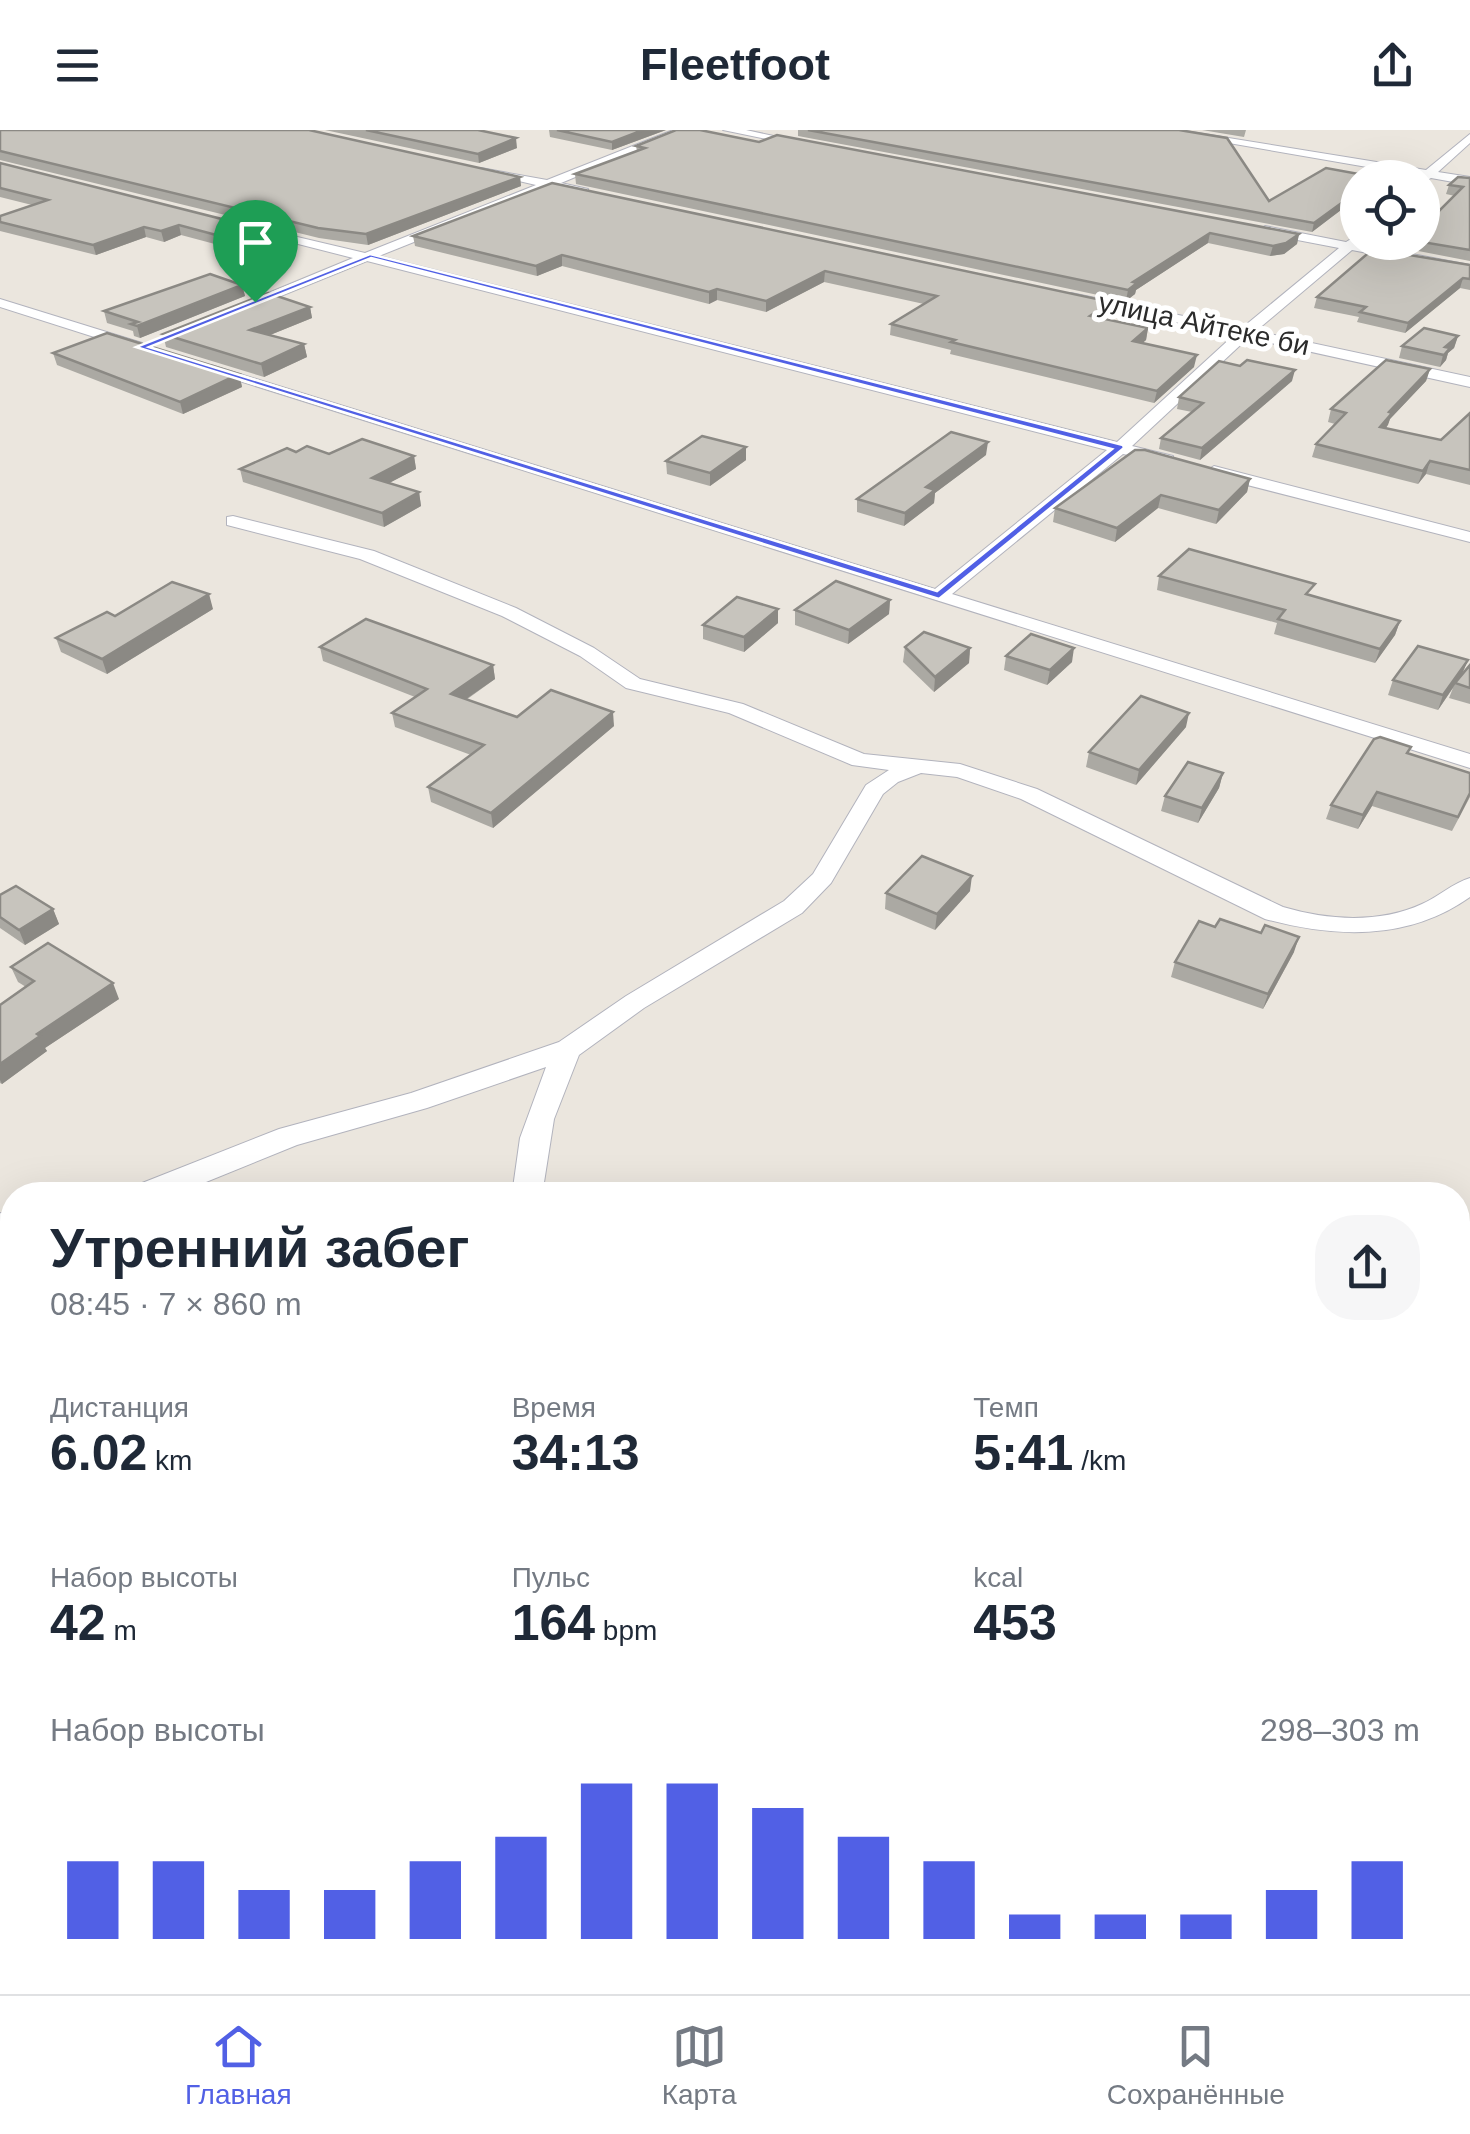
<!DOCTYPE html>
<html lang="ru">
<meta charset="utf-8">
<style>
body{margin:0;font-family:Helvetica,sans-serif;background:#f6f6f7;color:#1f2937;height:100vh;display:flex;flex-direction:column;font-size:38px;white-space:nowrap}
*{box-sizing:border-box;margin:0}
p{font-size:32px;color:#747a83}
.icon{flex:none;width:55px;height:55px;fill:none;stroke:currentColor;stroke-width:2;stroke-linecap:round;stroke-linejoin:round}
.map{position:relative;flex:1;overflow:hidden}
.sheet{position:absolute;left:0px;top:1052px;width:1470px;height:812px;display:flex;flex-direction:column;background:#fff;border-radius:40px 40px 0 0;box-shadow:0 10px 40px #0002}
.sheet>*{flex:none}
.tools{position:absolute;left:1340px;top:30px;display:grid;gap:20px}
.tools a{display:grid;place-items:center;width:100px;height:100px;border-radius:50%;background:#fff;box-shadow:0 10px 40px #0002;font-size:50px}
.pin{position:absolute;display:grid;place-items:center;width:85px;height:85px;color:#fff;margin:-102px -42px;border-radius:50% 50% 50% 0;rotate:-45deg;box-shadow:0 0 10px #0007}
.pin .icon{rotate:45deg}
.round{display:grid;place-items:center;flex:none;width:105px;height:105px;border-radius:40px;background:#f6f6f7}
.summary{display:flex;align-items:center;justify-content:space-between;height:170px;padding:0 50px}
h1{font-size:55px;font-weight:600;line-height:75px}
.figures{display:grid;grid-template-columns:repeat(3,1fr);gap:15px;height:170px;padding:10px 50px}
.figures div{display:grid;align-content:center}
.figures b{font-size:50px;font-weight:600}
.figures small{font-size:28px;font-weight:400}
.figures p{font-size:28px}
.chart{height:280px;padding:20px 50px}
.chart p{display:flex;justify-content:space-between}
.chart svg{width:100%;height:180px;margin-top:10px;stroke:#5160e5;stroke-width:6}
header{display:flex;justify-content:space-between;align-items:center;height:130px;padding:0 50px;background:#fff;font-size:45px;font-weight:600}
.tab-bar{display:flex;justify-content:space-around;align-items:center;height:140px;border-top:2px solid #e0e1e3;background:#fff;font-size:28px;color:#747a83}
.tab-bar a{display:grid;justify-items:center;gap:5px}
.tab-bar .selected{color:#5160e5}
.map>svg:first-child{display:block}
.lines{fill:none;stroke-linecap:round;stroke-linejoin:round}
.street-casing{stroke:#b2b3bd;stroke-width:2}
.street{fill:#fff;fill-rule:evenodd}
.wall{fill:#aba9a3}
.shaded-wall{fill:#8b8984}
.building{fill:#c7c4bd;stroke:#8b8984;stroke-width:2.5}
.route{fill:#5160e5;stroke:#fff;stroke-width:2.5;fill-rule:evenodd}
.labels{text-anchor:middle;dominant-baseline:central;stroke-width:10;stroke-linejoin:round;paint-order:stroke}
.far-street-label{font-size:28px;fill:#2b2b2b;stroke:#fff}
</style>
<header><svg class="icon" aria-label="menu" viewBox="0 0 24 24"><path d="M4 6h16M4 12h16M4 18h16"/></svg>Fleetfoot<svg class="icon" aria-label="share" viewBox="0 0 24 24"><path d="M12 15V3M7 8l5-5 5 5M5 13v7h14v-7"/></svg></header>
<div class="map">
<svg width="1470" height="1864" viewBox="0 0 1470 1864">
<rect width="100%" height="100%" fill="#ebe6de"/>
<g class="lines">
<!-- street casing -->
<g class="street-casing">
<g id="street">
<polygon points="673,0 688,0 561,53 588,59 588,65 549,58 379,126 1117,312 1234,205 1071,169 1071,163 1242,198 1339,118 1261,103 1259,100 1265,96 1346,112 1356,106 1359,114 1470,135 1470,143 1352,120 1256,201 1470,247 1470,257 1248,208 1132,316 1173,326 1173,334 1123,324 952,464 1470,624 1470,638 198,238 211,235 935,459 1107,320 367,131 244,181 232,178 353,128 255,103 255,97 365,123 536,55 481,42 481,38 547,50"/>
<polygon points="723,0 746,0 811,14 805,17"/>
<polygon points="1154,0 1179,0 1426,40 1470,4 1470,13 1438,42 1470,47 1470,55 1431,48 1422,53 1419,46"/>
<polygon points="0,169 142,213 144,216 132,219 0,177"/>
<polygon points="1214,336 1470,402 1470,412 1208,345 1206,341"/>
<path d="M233,386l141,35 142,57 78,40 46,31 103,25 121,50 96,10 77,25 246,118c44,13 96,17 139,-3 16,-7 31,-21 48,-26v19c-62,44 -135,41 -205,22l-244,-120 -64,-22 -36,-4 -23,9 -15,12 -52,89 -29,30 -158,95 -65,47 -25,64 -12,76h-30l8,-57 26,-71 -119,41 -130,37 -123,50h-46l4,-8 147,-58 132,-36 148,-51 67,-46 158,-95 29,-27 53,-89 23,-15 -37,-5 -123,-52 -103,-25 -46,-32 -78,-40 -142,-57 -133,-34v-8z"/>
<polygon points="0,1083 12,1088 12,1117 0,1113"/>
<polygon points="917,1852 970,1852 975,1864 922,1864"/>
</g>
</g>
<!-- street -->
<use href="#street" class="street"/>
</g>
<!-- wall -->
<g class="wall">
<polygon points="0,0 520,47 521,56 368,115 319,108 0,30"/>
<polygon points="325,0 478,0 517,18 479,33"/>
<polygon points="549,0 666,0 612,20 550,7"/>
<polygon points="798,0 1179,0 1269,71 1358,48 1358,67 1312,102 798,6"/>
<polygon points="1202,0 1246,0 1244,7"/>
<polygon points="759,12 1299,104 1297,114 1284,124 1270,126 1208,113 1136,160 1135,164 1126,171 576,54 575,44 637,21 636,16"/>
<polygon points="0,33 293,107 295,117 267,128 181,105 164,112 146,107 96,125 0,101 0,86 32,75 0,67"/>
<polygon points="1470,48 1470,131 1408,119 1410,112 1422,112 1422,98 1455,66 1446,64 1449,55"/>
<polygon points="552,53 1109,183 1101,189 1148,198 1146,210 1142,213 1194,237 1154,273 950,224 951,220 890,205 891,194 924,174 824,152 766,182 717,170 709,174 562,136 537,146 415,116 413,106"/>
<polygon points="1470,135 1470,160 1460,158 1405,203 1357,192 1359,187 1314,178 1317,167"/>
<polygon points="242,155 245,166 140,208 134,206 133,201 107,193 104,181"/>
<polygon points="310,177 312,188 270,205 304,214 307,227 264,247 166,217 163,204"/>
<polygon points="1458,206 1454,218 1448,223 1446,230 1440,237 1399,228 1402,216"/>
<polygon points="53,223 239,244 242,257 183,284 57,235"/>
<polygon points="1430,239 1426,251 1390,289 1386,298 1441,310 1470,283 1470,355 1426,344 1418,354 1312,327 1316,314 1335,294 1328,292 1331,279"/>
<polygon points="1292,251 1200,330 1159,319 1161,308 1192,282 1177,279 1179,267"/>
<polygon points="746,317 746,330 710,356 667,344 666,331"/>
<polygon points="329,324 414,326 416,339 389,353 419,362 421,376 384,397 243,352 240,339"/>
<polygon points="986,325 935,363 934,373 904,396 857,382 857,369"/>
<polygon points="1250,349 1247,362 1216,394 1158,378 1115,412 1053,392 1055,378"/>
<polygon points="1159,446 1312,466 1400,491 1395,505 1375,533 1274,504 1277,493 1157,460"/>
<polygon points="890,470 889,484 848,514 795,495 795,480"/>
<polygon points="213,479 107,544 61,522 56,508 115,486"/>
<polygon points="778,479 778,493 744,522 703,509 703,495"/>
<polygon points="320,517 493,535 495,549 466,570 517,587 614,596 493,698 431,672 428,657 471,625 395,597 392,583 415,567 323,531"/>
<polygon points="905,517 970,518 969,533 934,562 903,532"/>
<polygon points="1006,526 1072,532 1047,555 1004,540"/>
<polygon points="1468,530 1462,544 1470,535 1470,574 1449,568 1453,558 1438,580 1388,565 1393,550"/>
<polygon points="1186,597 1136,655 1086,637 1089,622"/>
<polygon points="1409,624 1470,643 1470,667 1452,701 1372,676 1358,699 1326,689 1331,675"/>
<polygon points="1223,643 1219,658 1198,693 1161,681 1165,666"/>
<polygon points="970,761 935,800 885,779 886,763"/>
<polygon points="0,765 53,779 59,794 25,815 0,798"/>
<polygon points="1294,822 1263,879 1171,847 1175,832"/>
<polygon points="11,837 119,869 45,918 47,921 2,954 0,953 0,875 26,857 18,852"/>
</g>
<!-- shaded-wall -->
<g class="shaded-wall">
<polygon points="643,0 666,0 612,20 612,12"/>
<polygon points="516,8 517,18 479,33 478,24"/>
<polygon points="520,47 521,56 368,115 366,104"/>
<polygon points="1358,61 1358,67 1312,102 1314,93"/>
<polygon points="179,95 181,105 164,112 161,101"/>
<polygon points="144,97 146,107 96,125 93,115"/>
<polygon points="1210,103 1208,113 1136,160 1135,164 1126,171 1128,160 1133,152"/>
<polygon points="1299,104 1297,114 1284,124 1270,126 1273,116"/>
<polygon points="293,107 295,117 267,128 265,118"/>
<polygon points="562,125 562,136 537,146 536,136"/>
<polygon points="825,141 824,152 766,182 766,171"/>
<polygon points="1463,148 1460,158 1405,203 1408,193"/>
<polygon points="242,155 245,166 140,208 137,196"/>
<polygon points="717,159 717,170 709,174 709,162"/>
<polygon points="1111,172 1109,183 1089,198 1090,186"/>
<polygon points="310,177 312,188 253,212 250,200"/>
<polygon points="1148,198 1146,210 1131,223 1133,211"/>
<polygon points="1458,206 1454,218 1448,223 1446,230 1440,237 1445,217"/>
<polygon points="304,214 307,227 264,247 261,234"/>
<polygon points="1197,225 1194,237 1154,273 1157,261"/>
<polygon points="1430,239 1426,251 1390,289 1388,295 1376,310 1380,297 1389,282"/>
<polygon points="1295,240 1292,251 1200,330 1202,318"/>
<polygon points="239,244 242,257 183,284 180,272"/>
<polygon points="988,312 986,325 935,363 934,373 904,396 905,383 926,357"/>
<polygon points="746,317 746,330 710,356 710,343"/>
<polygon points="414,326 416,339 374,361 372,348"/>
<polygon points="1430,331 1426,344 1418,354 1423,341"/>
<polygon points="1250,349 1247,362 1216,394 1219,380"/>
<polygon points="419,362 421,376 384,397 382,383"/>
<polygon points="1161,365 1158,378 1115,412 1117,398"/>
<polygon points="209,464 213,479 107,544 102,529"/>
<polygon points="890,470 889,484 848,514 849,500"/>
<polygon points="778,479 778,493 744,522 744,507"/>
<polygon points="1400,491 1395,505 1375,533 1380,519"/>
<polygon points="970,518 969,533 934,562 935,547"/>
<polygon points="1074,518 1072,532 1047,555 1050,540"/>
<polygon points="1468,530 1462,544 1438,580 1443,565"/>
<polygon points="493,535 495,549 453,578 451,564"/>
<polygon points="613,582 614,596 493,698 491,683"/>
<polygon points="1189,583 1186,597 1136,655 1139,640"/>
<polygon points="1223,643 1219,658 1198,693 1202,678"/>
<polygon points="1377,662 1372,676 1358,699 1363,685"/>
<polygon points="972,746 970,761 935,800 937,784"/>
<polygon points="53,779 59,794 25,815 19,800"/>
<polygon points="1299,807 1294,822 1263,879 1268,864"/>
<polygon points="113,853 119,869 45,918 47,921 2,954 0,950 0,934 37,904"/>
</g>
<!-- building -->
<g class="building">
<polygon points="0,0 309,0 520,47 366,104 318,98 0,21"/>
<polygon points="366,0 478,0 516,8 478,24"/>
<polygon points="557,0 643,0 612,12"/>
<polygon points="676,0 700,0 759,12 777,5 1299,104 1286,113 1273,116 1210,103 1133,152 1137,153 1128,160 575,44 645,18 636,16"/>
<polygon points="808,0 1179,0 1227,8 1269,71 1326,38 1375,47 1358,48 1358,61 1314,93"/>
<polygon points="0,33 293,107 265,118 179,95 161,101 144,97 93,115 0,92 0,86 48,70 0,58"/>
<polygon points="1458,47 1470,48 1470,120 1422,112 1422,98 1463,57 1449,55"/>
<polygon points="552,53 1111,172 1090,186 1148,198 1133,211 1197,225 1157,261 951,212 955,210 891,194 937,166 825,141 766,171 717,159 709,162 562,125 536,136 413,106"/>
<polygon points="1373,119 1470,135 1470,149 1463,148 1408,193 1360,182 1366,177 1317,167"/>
<polygon points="210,144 242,155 137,196 131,194 138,192 104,181"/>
<polygon points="268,163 310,177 250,200 304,214 261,234 163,204"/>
<polygon points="1424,198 1458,206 1445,217 1450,218 1444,225 1402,216"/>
<polygon points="107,203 239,244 180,272 53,223"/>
<polygon points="1247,230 1295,240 1202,318 1161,308 1203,273 1179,267 1219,231 1240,236"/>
<polygon points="1386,230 1430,239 1389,282 1392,283 1380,297 1441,310 1470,283 1470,340 1430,331 1423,341 1316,314 1346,283 1331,279"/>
<polygon points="951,302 988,312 926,357 935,360 905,383 857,369"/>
<polygon points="702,306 746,317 710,343 666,331"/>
<polygon points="362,309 414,326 372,348 419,362 382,383 240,339 287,318 296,322 307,316 329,324"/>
<polygon points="1135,320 1145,320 1250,349 1219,380 1161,365 1117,398 1055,378"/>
<polygon points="1189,419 1315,454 1306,464 1400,491 1380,519 1278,489 1285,480 1159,446"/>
<polygon points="836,451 890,470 849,500 795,480"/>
<polygon points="172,452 209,464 102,529 56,508 107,482 115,486"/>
<polygon points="737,467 778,479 744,507 703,495"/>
<polygon points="366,489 493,535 451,564 517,587 551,560 613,582 491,683 428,657 484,615 392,583 427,559 320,517"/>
<polygon points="924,502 970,518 935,547 905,517"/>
<polygon points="1031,504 1074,518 1050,540 1006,526"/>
<polygon points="1418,516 1468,530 1443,565 1393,550"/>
<polygon points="1470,535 1470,558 1455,553"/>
<polygon points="1141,566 1189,583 1139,640 1089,622"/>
<polygon points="1380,607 1411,617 1407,623 1470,643 1470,663 1458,687 1377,662 1363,685 1331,675 1374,609"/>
<polygon points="1188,632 1223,643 1202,678 1165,666"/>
<polygon points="922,726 972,746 937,784 886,763"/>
<polygon points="16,756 53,779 19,800 0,787 0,765"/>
<polygon points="1220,789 1261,803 1265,795 1299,807 1268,864 1175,832 1199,791 1215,797"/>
<polygon points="48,813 113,853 37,904 40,906 0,934 0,875 34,851 11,837"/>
<polygon points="582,1852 745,1852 758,1864 574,1864"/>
</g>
<!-- route -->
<path class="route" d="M370,124l753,191 1,3 -185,151 -803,-252zM371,128l741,191 -175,142 -788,-244z"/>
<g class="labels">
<!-- far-street labels -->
<g class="far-street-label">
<text transform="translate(1204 194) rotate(12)">улица Айтеке би</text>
</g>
</g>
</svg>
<div class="tools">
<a><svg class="icon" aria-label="locate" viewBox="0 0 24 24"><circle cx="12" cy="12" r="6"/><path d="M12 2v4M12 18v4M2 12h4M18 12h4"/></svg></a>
</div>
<div class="pin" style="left:255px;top:172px;background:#1e9e55"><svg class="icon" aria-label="arrive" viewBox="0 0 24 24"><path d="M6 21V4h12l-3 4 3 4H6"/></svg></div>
<section class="sheet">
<div class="summary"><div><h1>Утренний забег</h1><p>08:45 · 7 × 860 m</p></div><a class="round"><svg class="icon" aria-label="share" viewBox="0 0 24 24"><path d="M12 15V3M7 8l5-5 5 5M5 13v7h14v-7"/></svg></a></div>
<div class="figures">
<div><p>Дистанция</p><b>6.02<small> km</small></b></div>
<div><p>Время</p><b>34:13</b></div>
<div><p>Темп</p><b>5:41<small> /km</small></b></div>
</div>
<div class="figures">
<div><p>Набор высоты</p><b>42<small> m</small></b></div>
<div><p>Пульс</p><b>164<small> bpm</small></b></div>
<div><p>kcal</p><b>453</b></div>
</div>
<div class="chart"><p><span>Набор высоты</span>298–303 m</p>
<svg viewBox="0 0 160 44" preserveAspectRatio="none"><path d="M5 44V25M15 44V25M25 44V32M35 44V32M45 44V25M55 44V19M65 44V6M75 44V6M85 44V12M95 44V19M105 44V25M115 44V38M125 44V38M135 44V38M145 44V32M155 44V25"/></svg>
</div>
</section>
</div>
<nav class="tab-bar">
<a class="selected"><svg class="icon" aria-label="home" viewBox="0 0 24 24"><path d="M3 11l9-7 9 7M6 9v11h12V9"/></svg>Главная</a>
<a><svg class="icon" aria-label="map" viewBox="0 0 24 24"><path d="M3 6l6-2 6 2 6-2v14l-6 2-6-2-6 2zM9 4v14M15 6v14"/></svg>Карта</a>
<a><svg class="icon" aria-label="saved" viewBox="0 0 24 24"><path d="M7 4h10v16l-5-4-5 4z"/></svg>Сохранённые</a>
</nav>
